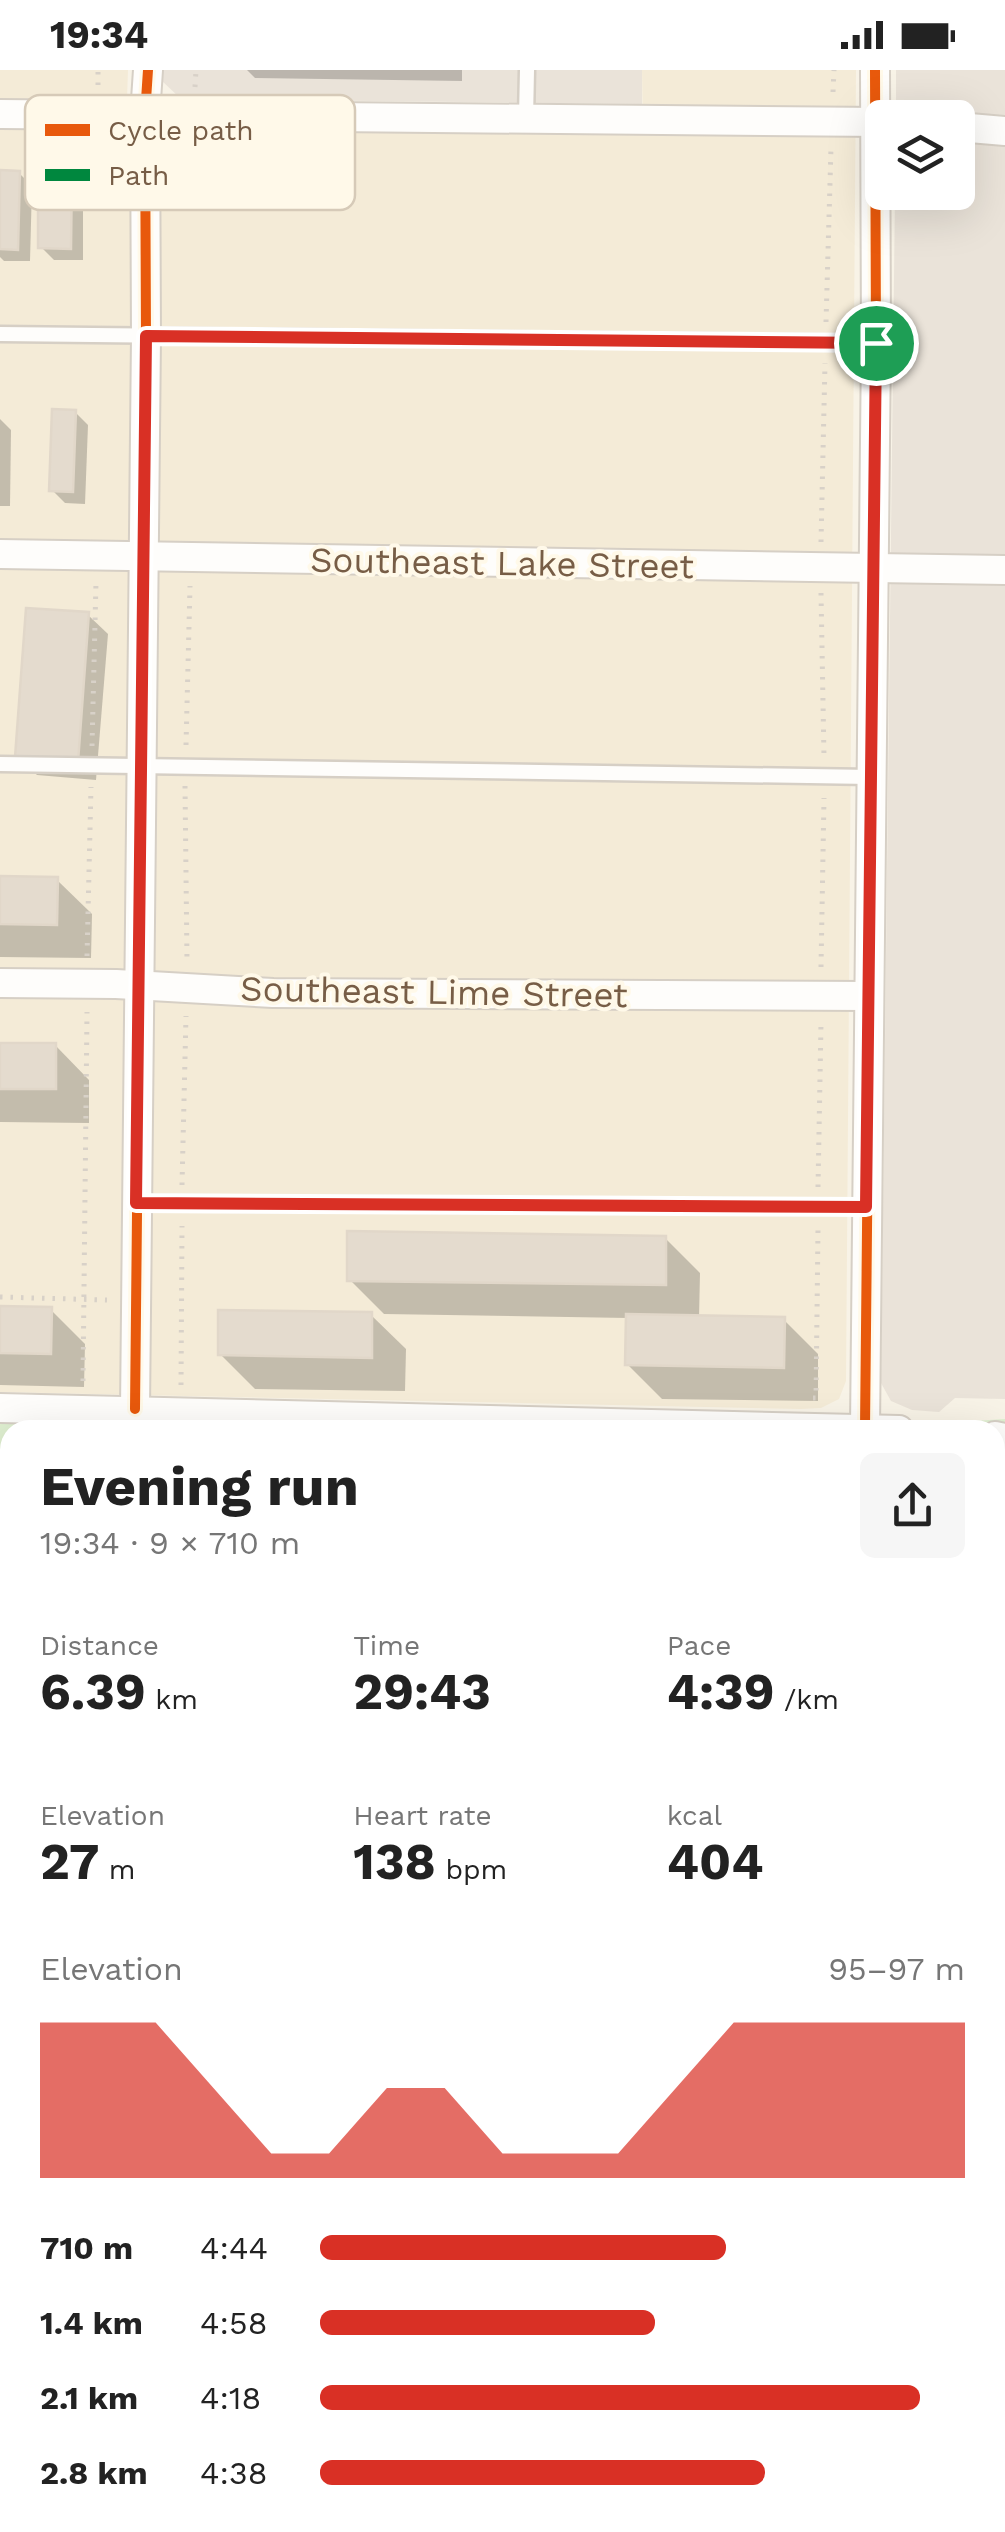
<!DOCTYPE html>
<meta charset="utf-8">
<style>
body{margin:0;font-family:"Work Sans",sans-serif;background:#f6f6f6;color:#222;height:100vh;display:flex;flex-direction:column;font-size:38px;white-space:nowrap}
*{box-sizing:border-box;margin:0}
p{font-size:32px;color:#767676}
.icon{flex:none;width:55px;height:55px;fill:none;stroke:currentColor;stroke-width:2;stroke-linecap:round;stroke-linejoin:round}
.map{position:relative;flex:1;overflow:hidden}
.panel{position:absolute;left:0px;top:1350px;width:1005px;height:1112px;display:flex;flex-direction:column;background:#fff;border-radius:30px 30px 0 0;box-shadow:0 10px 40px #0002}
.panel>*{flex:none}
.buttons{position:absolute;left:865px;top:30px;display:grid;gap:20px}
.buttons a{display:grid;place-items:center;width:110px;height:110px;border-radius:15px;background:#fff;box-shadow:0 10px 40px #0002;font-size:50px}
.pin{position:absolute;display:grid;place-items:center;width:85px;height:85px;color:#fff;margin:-42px;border:5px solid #fff;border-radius:50%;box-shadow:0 2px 10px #0007}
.round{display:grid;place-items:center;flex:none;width:105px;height:105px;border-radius:15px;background:#f6f6f6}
.overview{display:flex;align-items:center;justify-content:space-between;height:170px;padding:0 40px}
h1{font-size:55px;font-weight:700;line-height:75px}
.stats{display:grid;grid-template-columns:repeat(3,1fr);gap:15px;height:170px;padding:10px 40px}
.stats div{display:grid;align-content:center}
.stats b{font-size:50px;font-weight:700}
.stats small{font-size:28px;font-weight:400}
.stats p{font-size:28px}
.chart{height:280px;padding:20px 40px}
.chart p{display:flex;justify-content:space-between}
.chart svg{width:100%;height:180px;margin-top:10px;fill:#d93025;opacity:.7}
ul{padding:0 40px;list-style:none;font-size:32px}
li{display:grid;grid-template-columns:160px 120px 1fr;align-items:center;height:75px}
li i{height:25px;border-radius:12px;background:#d93025}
.status{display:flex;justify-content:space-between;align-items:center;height:70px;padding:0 50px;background:#fff;direction:ltr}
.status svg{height:28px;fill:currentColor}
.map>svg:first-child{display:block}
.residential{fill:#f4ebd7}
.industrial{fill:#eae3d9}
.green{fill:#dfefd0}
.shadow{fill:#0003}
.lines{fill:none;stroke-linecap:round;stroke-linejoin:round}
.river{stroke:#c8e2e8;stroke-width:55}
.building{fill:#e4dbce;stroke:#e1d7c9;stroke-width:2.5}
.lane-casing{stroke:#d6cfc5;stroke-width:19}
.street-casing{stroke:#d6cfc5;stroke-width:32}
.path{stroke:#d8d1c8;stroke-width:5;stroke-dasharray:2.5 8;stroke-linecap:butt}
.lane{stroke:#fefdfb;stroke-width:14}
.street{stroke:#fefdfb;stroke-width:28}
.quiet{stroke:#00873e;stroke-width:8;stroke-dasharray:15 8;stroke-linecap:butt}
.cycleway-casing{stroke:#fff9e9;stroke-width:16}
.cycleway{stroke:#e8590c;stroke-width:10}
.route-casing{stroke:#fff;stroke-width:20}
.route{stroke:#d93025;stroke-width:12}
.labels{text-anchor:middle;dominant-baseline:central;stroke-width:8;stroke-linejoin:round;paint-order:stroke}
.street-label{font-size:35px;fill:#775d46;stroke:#fff9e9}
.key{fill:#fff9e9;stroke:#d6cab8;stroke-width:2.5}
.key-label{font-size:28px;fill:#775d46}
</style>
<div class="status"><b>19:34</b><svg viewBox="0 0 49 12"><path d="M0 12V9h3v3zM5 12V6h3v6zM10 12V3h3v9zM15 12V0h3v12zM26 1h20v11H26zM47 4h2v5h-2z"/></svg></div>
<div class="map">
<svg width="1005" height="2462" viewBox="0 0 1005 2462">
<rect width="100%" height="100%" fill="#f8f3e7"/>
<!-- residential -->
<polygon class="residential" points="0,0 128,0 126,58 643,63 642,0 856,0 846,1311 839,1329 821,1338 801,1339 0,1322"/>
<!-- industrial -->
<g class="industrial">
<polygon points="162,0 642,0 642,34 181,29 161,10"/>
<polygon points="896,0 1005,0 1005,1329 955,1328 939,1342 912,1340 891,1331 881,1313 895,123 958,122 958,48 896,47"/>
</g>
<!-- green -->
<polygon class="green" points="0,1348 865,1358 1005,1349 1005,2462 222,2462 213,2453 995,2452 995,1360 10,1360 10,2246 0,2236"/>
<!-- shadow -->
<g class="shadow">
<polygon points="247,0 462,0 462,11 255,8"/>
<polygon points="70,102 83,115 83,190 54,190 41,177"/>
<polygon points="0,103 19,103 32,116 30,191 4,191 0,187"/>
<polygon points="75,342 88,355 85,434 65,433 52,420"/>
<polygon points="0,349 11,360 10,436 0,436"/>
<polygon points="88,545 108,564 96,710 37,705 17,686"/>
<polygon points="0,809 57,810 92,844 91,888 0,887"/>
<polygon points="0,975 55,975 89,1010 89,1053 0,1052"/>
<polygon points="665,1168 700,1203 699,1248 784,1250 818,1284 818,1331 662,1329 627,1294 628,1248 384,1244 350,1210"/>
<polygon points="0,1238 50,1239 85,1274 84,1317 0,1315"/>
<polygon points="371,1245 406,1279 405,1321 255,1319 220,1284"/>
</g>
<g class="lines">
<!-- river -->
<g class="river">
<polyline points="0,1976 10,1985"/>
<polyline points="340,2452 345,2462"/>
</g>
</g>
<!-- building -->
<g class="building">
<polygon points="38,99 72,99 71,179 38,178"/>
<polygon points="0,100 20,101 18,180 0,179"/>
<polygon points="52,339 76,340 73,422 49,421"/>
<polygon points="26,538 89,542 78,692 15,687"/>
<polygon points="0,806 58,807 57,855 0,854"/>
<rect x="0" y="973" width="56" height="46"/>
<polygon points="347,1161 666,1166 666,1215 347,1211"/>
<polygon points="0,1236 52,1237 51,1284 0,1283"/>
<polygon points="218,1240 372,1242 372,1288 218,1285"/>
<polygon points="626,1244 785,1247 784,1298 625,1295"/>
</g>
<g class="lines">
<!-- lane casing -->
<g class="lane-casing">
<g id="lane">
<polyline points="526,48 527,0"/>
<polyline points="0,264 876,273"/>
<polyline points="0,694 871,707"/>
<polyline points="137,1133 866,1137"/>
<polyline points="995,1673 1005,1679"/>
</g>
</g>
<!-- street casing -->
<g class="street-casing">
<g id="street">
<polyline points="0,44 882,52"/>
<polyline points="958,57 1005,61"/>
<polyline points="0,484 1005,500"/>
<polyline points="0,913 116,914 273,923 868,926"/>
<polyline points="0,1338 899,1360"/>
<polyline points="135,1339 146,266 145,45 148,0"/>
<polyline points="865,1358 876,273 875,0"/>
<polyline points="995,1366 1005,1368"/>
<polyline points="0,2286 10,2288"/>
<polyline points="88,2462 88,2452"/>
</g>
</g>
<!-- path -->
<g class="path">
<polyline points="98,15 98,0"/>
<polyline points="195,17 196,0"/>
<polyline points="833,22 834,0"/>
<polyline points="826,252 831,78"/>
<polyline points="821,472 825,293"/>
<polyline points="821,523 824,687"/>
<polyline points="186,675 190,516"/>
<polyline points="92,676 96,512"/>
<polyline points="185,716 187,890"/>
<polyline points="87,886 91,717"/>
<polyline points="821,897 824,728"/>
<polyline points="182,1115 186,946"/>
<polyline points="818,1117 821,953"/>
<polyline points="0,1227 107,1230"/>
<polyline points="83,1311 87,942"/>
<polyline points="181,1315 182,1156"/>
<polyline points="813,1328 816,1328 818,1158"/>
<polyline points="864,2452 873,2462"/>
</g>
<!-- lane -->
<use href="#lane" class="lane"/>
<!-- street -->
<use href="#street" class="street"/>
<!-- quiet -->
<g class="quiet">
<polyline points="0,1758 10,1768"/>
<polyline points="533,2452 536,2462"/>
</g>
<!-- cycleway casing -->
<g class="cycleway-casing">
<g id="cycleway">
<polyline points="135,1339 146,266 145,45 148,0"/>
<polyline points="865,1358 876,273 875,0"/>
</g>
</g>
<!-- cycleway -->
<use href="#cycleway" class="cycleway"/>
</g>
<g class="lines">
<!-- route casing -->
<g class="route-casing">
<polygon id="route" points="146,266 876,273 866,1137 136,1133"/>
</g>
<!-- route -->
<use href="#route" class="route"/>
</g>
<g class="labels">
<!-- street labels -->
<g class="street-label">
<text transform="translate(502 493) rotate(1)">Southeast Lake Street</text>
<text transform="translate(434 922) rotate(1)">Southeast Lime Street</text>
</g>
</g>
<!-- legend -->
<rect x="25" y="25" width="330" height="115" rx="15" class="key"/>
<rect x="45" y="54" width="45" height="12" fill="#e8590c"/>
<rect x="45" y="99" width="45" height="12" fill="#00873e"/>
<g class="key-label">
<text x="108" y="70">Cycle path</text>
<text x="108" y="115">Path</text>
</g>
</svg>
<div class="buttons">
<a><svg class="icon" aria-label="layers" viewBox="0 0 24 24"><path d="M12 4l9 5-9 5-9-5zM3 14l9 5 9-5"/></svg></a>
</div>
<div class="pin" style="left:876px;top:273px;background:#1e9e55"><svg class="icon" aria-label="arrive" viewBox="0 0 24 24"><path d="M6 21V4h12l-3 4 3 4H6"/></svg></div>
<section class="panel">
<div class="overview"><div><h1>Evening run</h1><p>19:34 · 9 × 710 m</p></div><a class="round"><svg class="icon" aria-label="share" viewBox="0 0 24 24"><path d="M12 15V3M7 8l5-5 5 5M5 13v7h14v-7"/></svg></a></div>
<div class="stats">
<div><p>Distance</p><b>6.39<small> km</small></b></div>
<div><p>Time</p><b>29:43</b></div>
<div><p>Pace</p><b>4:39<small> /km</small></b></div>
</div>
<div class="stats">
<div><p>Elevation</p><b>27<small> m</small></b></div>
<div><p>Heart rate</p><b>138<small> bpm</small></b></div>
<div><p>kcal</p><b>404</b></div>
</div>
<div class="chart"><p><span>Elevation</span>95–97 m</p>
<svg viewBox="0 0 160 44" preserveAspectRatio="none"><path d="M0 44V6L10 6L20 6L30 22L40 38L50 38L60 22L70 22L80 38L90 38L100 38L110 22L120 6L130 6L140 6L150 6L160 6V44z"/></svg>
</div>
<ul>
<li><b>710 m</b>4:44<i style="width:63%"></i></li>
<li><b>1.4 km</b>4:58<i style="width:52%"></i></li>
<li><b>2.1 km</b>4:18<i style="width:93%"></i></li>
<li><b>2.8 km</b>4:38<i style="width:69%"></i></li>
</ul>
</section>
</div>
